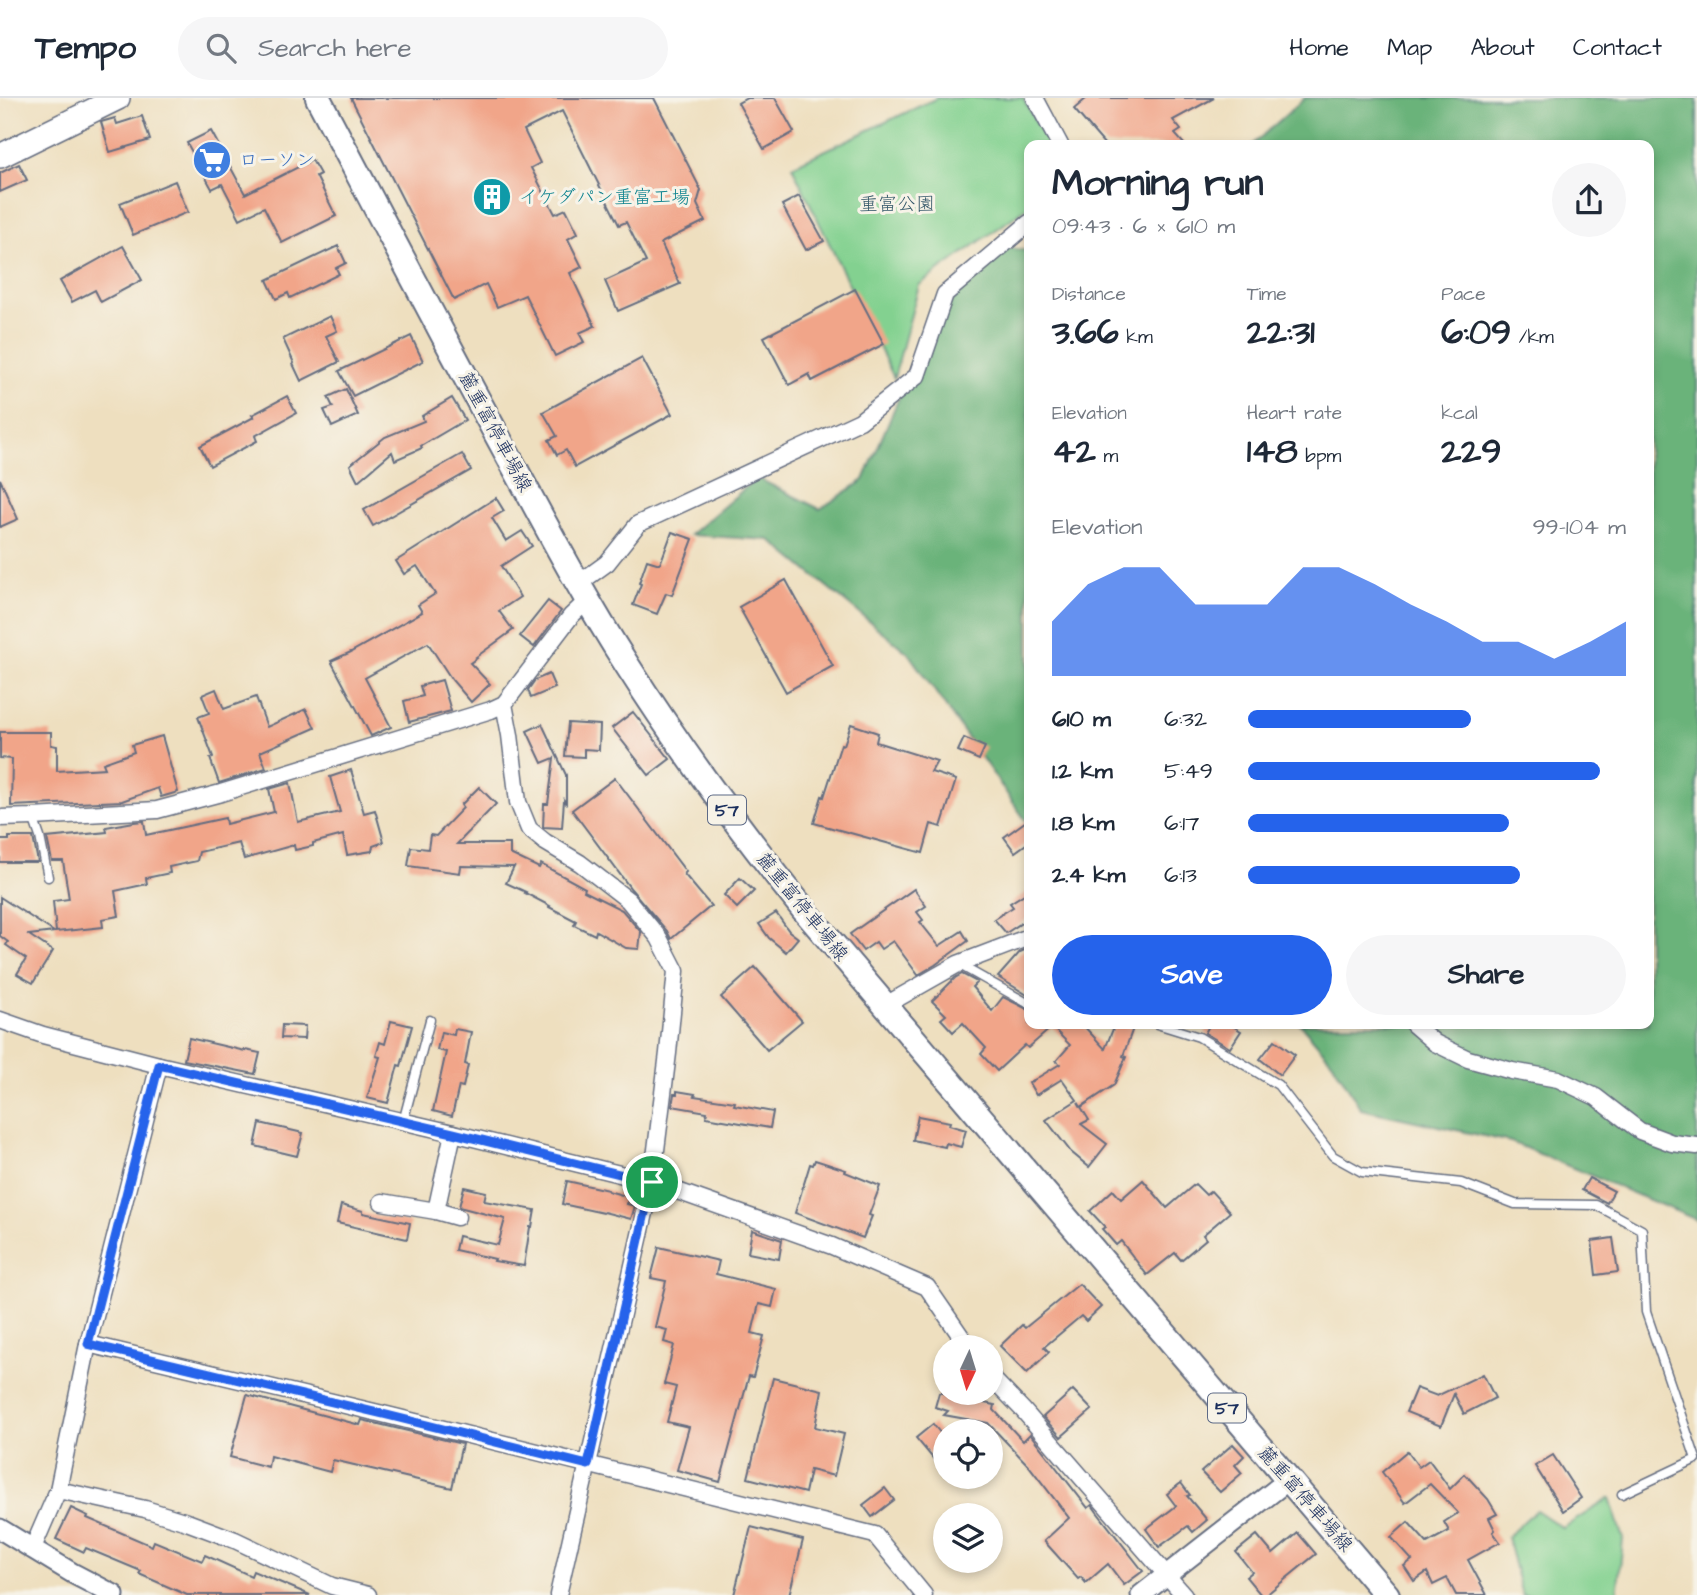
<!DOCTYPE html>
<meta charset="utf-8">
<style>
body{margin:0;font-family:"Architects Daughter","Klee One",sans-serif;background:#f6f6f7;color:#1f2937;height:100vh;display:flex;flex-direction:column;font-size:26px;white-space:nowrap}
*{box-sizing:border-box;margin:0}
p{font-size:23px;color:#747a83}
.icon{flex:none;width:38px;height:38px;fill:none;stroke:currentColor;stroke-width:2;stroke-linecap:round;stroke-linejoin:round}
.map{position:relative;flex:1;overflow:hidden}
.side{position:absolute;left:1024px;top:42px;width:630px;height:889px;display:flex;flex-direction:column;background:#fff;border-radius:14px;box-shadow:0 4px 10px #0003}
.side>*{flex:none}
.needle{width:46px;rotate:184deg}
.fabs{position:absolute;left:933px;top:1237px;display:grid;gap:14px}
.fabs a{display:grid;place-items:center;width:70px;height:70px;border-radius:50%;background:#fff;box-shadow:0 4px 10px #0003;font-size:35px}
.pin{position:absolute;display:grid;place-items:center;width:60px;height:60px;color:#fff;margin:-30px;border:4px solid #fff;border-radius:50%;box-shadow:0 2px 7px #0007}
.round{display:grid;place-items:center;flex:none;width:74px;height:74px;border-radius:37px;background:#f6f6f7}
.overview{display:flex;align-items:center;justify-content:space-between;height:119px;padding:0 28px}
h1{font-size:38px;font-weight:700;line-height:52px}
.figures{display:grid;grid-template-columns:repeat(3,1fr);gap:10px;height:119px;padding:7px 28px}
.figures div{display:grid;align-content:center}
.figures b{font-size:35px;font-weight:700}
.figures small{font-size:19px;font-weight:400}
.figures p{font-size:19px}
.chart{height:196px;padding:14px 28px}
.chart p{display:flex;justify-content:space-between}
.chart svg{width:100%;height:126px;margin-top:7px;fill:#2563eb;opacity:.7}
.cta{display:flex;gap:14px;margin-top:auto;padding:14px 28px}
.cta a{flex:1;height:80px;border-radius:42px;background:#2563eb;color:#fff;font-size:28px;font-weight:700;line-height:80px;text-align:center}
.cta a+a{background:#f6f6f7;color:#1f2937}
ul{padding:0 28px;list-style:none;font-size:23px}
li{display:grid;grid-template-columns:112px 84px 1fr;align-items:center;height:52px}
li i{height:18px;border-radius:9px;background:#2563eb}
header{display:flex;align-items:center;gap:42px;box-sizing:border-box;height:98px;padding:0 35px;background:#fff;border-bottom:2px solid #e0e1e3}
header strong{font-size:33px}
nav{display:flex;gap:38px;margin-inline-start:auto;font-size:24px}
.search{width:490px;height:63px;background:#f6f6f7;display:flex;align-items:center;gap:18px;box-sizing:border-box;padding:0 24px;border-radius:38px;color:#747a83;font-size:26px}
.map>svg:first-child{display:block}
.green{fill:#83d190;stroke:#4f8077;stroke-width:2}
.forest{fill:#6ab37a;stroke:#42716c;stroke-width:2}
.building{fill:#f1a589}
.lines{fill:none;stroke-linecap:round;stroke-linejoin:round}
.service-casing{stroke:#656d80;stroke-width:11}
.minor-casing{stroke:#656d80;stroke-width:19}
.tertiary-casing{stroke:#656d80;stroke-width:23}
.secondary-casing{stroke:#656d80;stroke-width:26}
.primary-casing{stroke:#656d80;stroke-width:28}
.service{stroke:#fff;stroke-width:8}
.minor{stroke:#fff;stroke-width:16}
.tertiary{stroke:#fff;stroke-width:19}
.secondary{stroke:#fff;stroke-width:23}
.primary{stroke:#fff;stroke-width:24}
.route-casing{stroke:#fff;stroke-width:14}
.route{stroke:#2563eb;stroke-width:9}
.labels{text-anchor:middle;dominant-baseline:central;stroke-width:6;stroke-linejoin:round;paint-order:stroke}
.shield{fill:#f7f3e8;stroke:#5d6a87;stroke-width:2}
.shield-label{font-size:18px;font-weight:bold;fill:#1b2f5e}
.shop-label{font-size:19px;fill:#366cbe;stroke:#f7f3e8;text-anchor:start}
.culture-label{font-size:19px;fill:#0d838f;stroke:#f7f3e8;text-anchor:start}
.park-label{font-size:19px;fill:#35586a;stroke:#f7f3e8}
.street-label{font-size:19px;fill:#1b2f5e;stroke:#f7f3e8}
</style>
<header>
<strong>Tempo</strong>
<div class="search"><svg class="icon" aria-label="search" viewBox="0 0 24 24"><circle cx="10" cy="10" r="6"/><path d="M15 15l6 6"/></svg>Search here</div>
<nav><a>Home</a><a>Map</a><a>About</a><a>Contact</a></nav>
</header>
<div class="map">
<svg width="1697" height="1497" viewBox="0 0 1697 1497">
<rect width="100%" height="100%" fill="#f7f3e8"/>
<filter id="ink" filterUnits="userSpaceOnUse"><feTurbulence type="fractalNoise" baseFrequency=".0143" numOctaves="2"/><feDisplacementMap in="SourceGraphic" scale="14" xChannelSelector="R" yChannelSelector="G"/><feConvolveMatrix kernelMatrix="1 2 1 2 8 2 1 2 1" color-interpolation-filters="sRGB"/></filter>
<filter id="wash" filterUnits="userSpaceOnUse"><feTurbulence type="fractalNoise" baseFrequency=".00686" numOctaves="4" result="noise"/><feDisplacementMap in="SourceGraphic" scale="28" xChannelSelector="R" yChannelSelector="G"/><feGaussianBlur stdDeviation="1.57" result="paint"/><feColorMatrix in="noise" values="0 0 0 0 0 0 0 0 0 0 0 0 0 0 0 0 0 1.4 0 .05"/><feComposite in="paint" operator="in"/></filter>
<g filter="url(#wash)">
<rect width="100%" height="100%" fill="#eedfbf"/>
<!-- green -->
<g class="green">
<polygon points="937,0 1023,0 1048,47 1029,47 1029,108 919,187 894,280 792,68"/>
<polygon points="1610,1400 1623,1441 1617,1497 1522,1497 1507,1439 1536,1412 1563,1430"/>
</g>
<!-- forest -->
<g class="forest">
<polygon points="1305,0 1697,0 1697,1122 1511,1044 1361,1011 1332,963 1300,926 1648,926 1648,47 1252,47"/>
<polygon points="998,148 1029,153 1029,727 908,555 770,442 690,437 757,380 820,411 864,382 928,231"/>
</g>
<g id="blocks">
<!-- building -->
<g class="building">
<polygon points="351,0 654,0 701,92 697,106 705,123 661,145 680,186 618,213 605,183 646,164 626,124 619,127 562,13 524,32 540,65 531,70 555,116 566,111 578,135 568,141 582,169 570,175 595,228 579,235 584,244 555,258 525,197 497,209 486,186 454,202"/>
<polygon points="747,0 775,0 794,34 764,51 738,5"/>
<polygon points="1087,0 1214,0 1173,22 1181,32 1175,36 1185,47 1105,47 1074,11"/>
<polygon points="142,18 150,42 110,54 101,24 115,20 117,26"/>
<polygon points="211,33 245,96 312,62 320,76 316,78 336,118 282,145 264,109 240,121 222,86 212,91 187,45"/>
<polygon points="19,66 27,82 0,94 0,75"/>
<polygon points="175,83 188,114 133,137 120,105"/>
<polygon points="799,98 824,143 806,152 782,107"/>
<polygon points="123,148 142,182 101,204 95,192 72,204 60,183"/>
<polygon points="338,148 346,165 336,170 339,176 290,200 288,195 276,201 267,182"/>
<polygon points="855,191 884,246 812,283 809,276 789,287 764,239"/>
<polygon points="330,218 337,233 326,238 339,264 301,283 293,266 294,265 283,241"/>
<polygon points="411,238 423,263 353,298 339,273"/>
<polygon points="642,260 672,316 575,369 566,352 557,357 549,342 557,338 543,314"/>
<polygon points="346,291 358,317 332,329 324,312 333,309 328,299"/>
<polygon points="287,298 296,315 255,338 257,343 210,368 200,348 254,319 252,317"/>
<polygon points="452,300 465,322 421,348 422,350 395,362 392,354 358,383 350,367 385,339 424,323 422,318"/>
<polygon points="462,356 471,372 373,428 364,412"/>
<polygon points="0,381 18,421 0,429"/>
<polygon points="496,400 504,413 492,420 506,443 522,433 532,448 501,468 520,499 499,513 513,532 476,559 477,560 470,565 490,586 471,604 452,582 428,545 365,580 391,629 371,638 331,563 351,554 422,514 418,507 435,496 417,468 404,476 396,463"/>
<polygon points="672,434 693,441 672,497 666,495 657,516 633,507 641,486 639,485 647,462 660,466"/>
<polygon points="786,482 833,568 786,594 739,509"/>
<polygon points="548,503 561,513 534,549 520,538"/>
<polygon points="549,576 555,590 531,600 528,592 535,582"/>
<polygon points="442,582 451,613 409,624 404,603 423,598 420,588"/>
<polygon points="216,591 224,611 256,599 267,629 306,611 315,630 260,654 266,670 219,685 210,660 213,659 198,619 209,615 202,597"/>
<polygon points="633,614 670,661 649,677 612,630"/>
<polygon points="568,625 600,627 599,652 584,651 584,659 565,658"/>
<polygon points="542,626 566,677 566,705 564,702 562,730 543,729 544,706 548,706 554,660 542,665 527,633"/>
<polygon points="851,626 878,635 876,644 937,663 931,674 956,682 941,729 931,726 923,755 814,725 822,698 824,699 841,646 844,647"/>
<polygon points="0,634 51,634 51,647 57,648 57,673 105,670 103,665 134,654 132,647 162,638 178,694 161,699 158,690 122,703 11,708 12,661 0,660"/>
<polygon points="964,640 985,649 979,662 958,653"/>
<polygon points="351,672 364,715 375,712 384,744 373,748 372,753 347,757 343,737 313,745 313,748 295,752 294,747 244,761 239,745 199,754 197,763 169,769 170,775 146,780 147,786 115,793 119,818 102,821 103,829 56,834 53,803 69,801 63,763 52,763 47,740 107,734 106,729 134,724 144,723 146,737 225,720 226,726 274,714 269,691 290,685 298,724 340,714 330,679"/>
<polygon points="615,680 686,774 684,776 711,808 671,841 667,833 631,791 572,712"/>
<polygon points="479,689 496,706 457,746 510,746 510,756 539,770 541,766 585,790 584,793 622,812 641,834 639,851 626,850 596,833 595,837 574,827 576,823 549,809 550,808 525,795 526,794 506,785 514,769 461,768 460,775 408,768 411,749 428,751 430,737 436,738 463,710 461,707"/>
<polygon points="1029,721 1029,744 1015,754 1004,739"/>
<polygon points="9,739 33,739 38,764 0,764 0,742 9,742"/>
<polygon points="740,780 754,793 737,810 724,797"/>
<polygon points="914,791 926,808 917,814 923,822 920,824 939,848 962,833 968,843 935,867 918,877 893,843 881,851 876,844 863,853 850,836"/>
<polygon points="1029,793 1029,820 1006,835 994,821 1013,809 1010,805"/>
<polygon points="0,799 54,834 29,837 53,853 33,885 17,876 26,861 6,847 8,844 0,838"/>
<polygon points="776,815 789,833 798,840 786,854 769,840 759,826"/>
<polygon points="1029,850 1029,898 998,879 1020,854"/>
<polygon points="755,869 802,923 767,952 721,899"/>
<polygon points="962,876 977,884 972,889 992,913 1003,899 1029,912 1029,926 1082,926 1105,951 1115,926 1122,926 1133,930 1123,958 1126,959 1114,987 1081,1009 1078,1004 1089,1022 1081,1026 1107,1046 1089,1069 1071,1054 1046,1022 1077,1002 1062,981 1036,997 1029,985 1060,966 1056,963 1070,947 1052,929 1028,950 1025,947 997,973 981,956 986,950 963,925 953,934 941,921 946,917 932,903 955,880"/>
<polygon points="391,923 412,928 401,968 398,967 388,1005 367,1000 380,959 376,958 380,944 385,946"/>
<polygon points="1210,926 1229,926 1241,933 1230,950 1205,935"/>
<polygon points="282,927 305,928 304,941 281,940"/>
<polygon points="455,931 471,934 465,966 468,967 463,989 459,988 452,1018 433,1013 446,954 437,952 441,934 454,937"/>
<polygon points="189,940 245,953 245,952 260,955 255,976 184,962"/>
<polygon points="1275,942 1295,957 1280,977 1260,961"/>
<polygon points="677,993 695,996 694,998 735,1004 734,1007 773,1014 770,1030 706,1019 707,1014 672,1008 674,996 677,996"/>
<polygon points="918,1018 950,1024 949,1027 966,1032 961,1049 946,1045 945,1049 913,1042"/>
<polygon points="260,1025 303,1035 297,1058 255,1048"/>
<polygon points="815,1062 846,1072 845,1074 880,1088 869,1117 872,1118 863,1140 795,1115 810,1066 813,1067"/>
<polygon points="1589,1080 1614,1093 1607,1105 1582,1092"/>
<polygon points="1143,1082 1167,1110 1195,1086 1206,1097 1211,1093 1230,1114 1203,1137 1206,1141 1181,1162 1175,1155 1147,1177 1121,1143 1116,1147 1102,1131 1105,1129 1090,1113 1113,1092 1121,1101"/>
<polygon points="567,1083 608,1092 608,1093 629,1099 627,1106 635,1108 631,1121 604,1114 603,1115 562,1106"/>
<polygon points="464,1089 486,1094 484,1103 535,1112 532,1129 530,1129 524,1168 494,1163 495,1161 455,1152 458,1138 498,1147 505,1121 459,1109"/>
<polygon points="341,1107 363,1113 363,1115 410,1125 407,1141 337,1125"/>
<polygon points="752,1132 782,1142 779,1161 748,1155"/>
<polygon points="1613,1140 1618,1174 1596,1177 1592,1143"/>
<polygon points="659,1149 719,1163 716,1176 776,1191 772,1209 759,1206 752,1235 764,1238 753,1279 749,1278 720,1384 677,1372 689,1329 667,1324 676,1289 664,1286 674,1247 664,1244 667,1232 655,1229 666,1183 651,1180"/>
<polygon points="1079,1186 1101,1209 1086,1223 1081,1218 1044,1249 1049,1254 1027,1275 1000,1248 1022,1227 1025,1230"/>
<polygon points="1483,1276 1495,1300 1464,1316 1454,1296 1441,1328 1406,1314 1416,1290 1437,1298"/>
<polygon points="773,1280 822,1292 815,1329 844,1336 834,1378 810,1372 805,1395 748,1380"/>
<polygon points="1073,1292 1092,1312 1061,1339 1043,1319"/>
<polygon points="939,1295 969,1295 967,1302 995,1307 994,1312 1023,1343 1030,1336 1088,1410 1092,1407 1097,1414 1143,1473 1124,1487 1108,1466 1086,1485 1081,1479 1078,1481 1044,1443 1069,1420 1029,1368 988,1325 944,1317 948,1313 935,1309"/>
<polygon points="247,1297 360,1327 362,1322 462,1346 452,1390 333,1362 330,1374 270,1358 268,1369 230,1359"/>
<polygon points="933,1326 945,1341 945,1375 916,1340"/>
<polygon points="1233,1346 1244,1358 1235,1367 1242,1375 1220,1394 1201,1374"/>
<polygon points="1407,1353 1419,1369 1429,1362 1450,1391 1465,1376 1488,1401 1497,1416 1489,1420 1495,1432 1493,1434 1500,1444 1468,1462 1487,1497 1456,1497 1447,1480 1433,1487 1427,1474 1414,1483 1404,1468 1412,1462 1391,1439 1408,1424 1427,1445 1449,1433 1444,1424 1458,1415 1430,1386 1405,1405 1382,1374"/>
<polygon points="1553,1357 1581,1400 1563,1413 1535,1368"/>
<polygon points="1181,1385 1190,1397 1187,1398 1207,1422 1193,1434 1188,1428 1159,1449 1146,1431 1176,1408 1167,1396"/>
<polygon points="885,1390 894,1402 872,1419 863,1407"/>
<polygon points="71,1410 88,1418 87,1420 152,1448 154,1443 202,1463 205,1457 251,1478 253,1473 310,1497 187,1497 139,1476 141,1473 86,1450 84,1454 56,1441"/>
<polygon points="751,1429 803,1442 789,1497 734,1497"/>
<polygon points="1298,1435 1316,1456 1266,1497 1261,1497 1246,1479 1252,1474 1236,1454 1257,1437 1273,1456"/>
</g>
</g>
</g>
<g filter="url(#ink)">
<use href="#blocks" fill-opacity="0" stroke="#656d80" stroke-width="2"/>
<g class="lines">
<!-- service casing -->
<g class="service-casing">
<g id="service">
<polyline points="33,719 40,739 48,779"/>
<polyline points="958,866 1029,906"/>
<polyline points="1157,926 1199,939 1278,987 1333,1058 1362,1074 1461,1085 1515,1106 1596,1107 1642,1132 1646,1214 1696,1361 1622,1396"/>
<polyline points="403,1024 430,922"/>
</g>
</g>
<!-- minor casing -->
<g class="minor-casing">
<g id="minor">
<polyline points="1035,0 1060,47"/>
<polyline points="578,486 607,465 638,426 860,323 917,278 945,196 1029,125"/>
<polyline points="504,606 510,637 518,704 529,731 545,744 580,765 628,802 659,840 676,873 668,955 652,1084 558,1497"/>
<polyline points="0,720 33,719 157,712 221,695 491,612 504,606 571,518 588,502"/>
<polyline points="884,908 958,866 1029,839"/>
<polyline points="0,922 43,937 159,967 453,1035 652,1084 832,1148 927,1189 969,1250"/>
<polyline points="1413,926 1435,945 1468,961 1512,973 1558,981 1596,999 1640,1033 1672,1045 1697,1048"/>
<polyline points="382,1104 436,1113 457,1119"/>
<polyline points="436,1113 453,1035"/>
<polyline points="88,1246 387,1317 875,1437 924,1497"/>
<polyline points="990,1278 1022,1311 1184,1497"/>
<polyline points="58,1392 145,1411 187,1424 235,1442 332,1488 368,1497"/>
<polyline points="32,1452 58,1392 88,1246 159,967"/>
</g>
</g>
<!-- tertiary casing -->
<g class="tertiary-casing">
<g id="tertiary">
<polyline points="0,1431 74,1476 114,1497"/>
<polyline points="1141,1497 1288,1382"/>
</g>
</g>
<!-- secondary casing -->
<g class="secondary-casing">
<polyline id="secondary" points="0,58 118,0"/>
</g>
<!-- primary casing -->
<g class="primary-casing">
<path id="primary" d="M318,0c66,125 131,250 199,374 35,65 70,131 110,193 54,85 114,166 177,245l583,685"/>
</g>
<!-- service -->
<use href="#service" class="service"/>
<!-- minor -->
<use href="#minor" class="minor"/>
<!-- tertiary -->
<use href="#tertiary" class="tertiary"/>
<!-- secondary -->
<use href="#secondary" class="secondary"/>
<!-- primary -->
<use href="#primary" class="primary"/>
</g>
</g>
<g class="lines" filter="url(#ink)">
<!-- route casing -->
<g class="route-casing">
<polygon id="route" points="159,967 453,1035 652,1084 588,1367 387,1317 88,1246"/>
</g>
<!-- route -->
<use href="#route" class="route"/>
</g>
<!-- icons -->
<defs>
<g id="supermarket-disc" transform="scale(2.0125)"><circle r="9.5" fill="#3f7fe0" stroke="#f7f3e8"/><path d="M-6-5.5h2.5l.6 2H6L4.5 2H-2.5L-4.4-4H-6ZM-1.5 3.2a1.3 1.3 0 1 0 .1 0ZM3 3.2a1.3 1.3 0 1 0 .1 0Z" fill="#fff"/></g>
<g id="building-disc" transform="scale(2.0125)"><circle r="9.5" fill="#0f9aa8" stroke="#f7f3e8"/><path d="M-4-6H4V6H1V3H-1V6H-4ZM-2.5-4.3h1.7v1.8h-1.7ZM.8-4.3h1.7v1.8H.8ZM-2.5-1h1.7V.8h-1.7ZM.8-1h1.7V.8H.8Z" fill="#fff"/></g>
</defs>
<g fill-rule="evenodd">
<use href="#supermarket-disc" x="212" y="62"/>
<use href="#building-disc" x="492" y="99"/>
</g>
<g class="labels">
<!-- shield labels -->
<g class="shield">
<rect x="708" y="697.5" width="38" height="29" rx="5"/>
<rect x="1208" y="1295.5" width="38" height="29" rx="5"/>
</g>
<g class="shield-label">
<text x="727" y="712">57</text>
<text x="1227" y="1310">57</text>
</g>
<!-- shop labels -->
<g class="shop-label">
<text x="239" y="62">ローソン</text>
</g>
<!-- culture labels -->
<g class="culture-label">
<text x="519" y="99">イケダパン重富工場</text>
</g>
<!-- park labels -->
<g class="park-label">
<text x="897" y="106">重富公園</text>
</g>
<!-- street labels -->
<g class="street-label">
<text transform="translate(495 334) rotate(62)">麓重富停車場線</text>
<text transform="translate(802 809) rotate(51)">麓重富停車場線</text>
<text transform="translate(1305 1401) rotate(49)">麓重富停車場線</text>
</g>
</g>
</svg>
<div class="fabs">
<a><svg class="needle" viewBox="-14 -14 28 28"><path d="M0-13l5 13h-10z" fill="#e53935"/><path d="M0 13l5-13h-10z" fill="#747a83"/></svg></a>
<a><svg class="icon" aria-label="locate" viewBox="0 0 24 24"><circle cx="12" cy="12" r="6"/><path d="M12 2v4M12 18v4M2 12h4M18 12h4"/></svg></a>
<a><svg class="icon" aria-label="layers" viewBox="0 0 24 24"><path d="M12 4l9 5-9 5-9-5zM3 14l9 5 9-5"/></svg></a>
</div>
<div class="pin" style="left:652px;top:1084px;background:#1e9e55"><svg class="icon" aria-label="arrive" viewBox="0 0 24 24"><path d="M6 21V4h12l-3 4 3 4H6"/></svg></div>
<section class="side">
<div class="overview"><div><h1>Morning run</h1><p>09:43 · 6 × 610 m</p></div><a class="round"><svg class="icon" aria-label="share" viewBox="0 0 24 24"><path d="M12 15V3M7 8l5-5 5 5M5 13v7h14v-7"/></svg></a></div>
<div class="figures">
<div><p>Distance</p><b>3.66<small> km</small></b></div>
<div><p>Time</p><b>22:31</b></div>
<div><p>Pace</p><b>6:09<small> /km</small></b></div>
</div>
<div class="figures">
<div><p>Elevation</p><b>42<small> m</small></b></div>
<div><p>Heart rate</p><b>148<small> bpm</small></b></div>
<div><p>kcal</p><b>229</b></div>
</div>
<div class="chart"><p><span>Elevation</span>99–104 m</p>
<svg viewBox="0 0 160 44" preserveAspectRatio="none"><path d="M0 44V25L10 12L20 6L30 6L40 19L50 19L60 19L70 6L80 6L90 12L100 19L110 25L120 32L130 32L140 38L150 32L160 25V44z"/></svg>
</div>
<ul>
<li><b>610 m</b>6:32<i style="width:59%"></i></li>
<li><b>1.2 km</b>5:49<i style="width:93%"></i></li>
<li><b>1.8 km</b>6:17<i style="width:69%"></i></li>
<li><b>2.4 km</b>6:13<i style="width:72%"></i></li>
</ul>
<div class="cta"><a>Save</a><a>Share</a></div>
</section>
</div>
